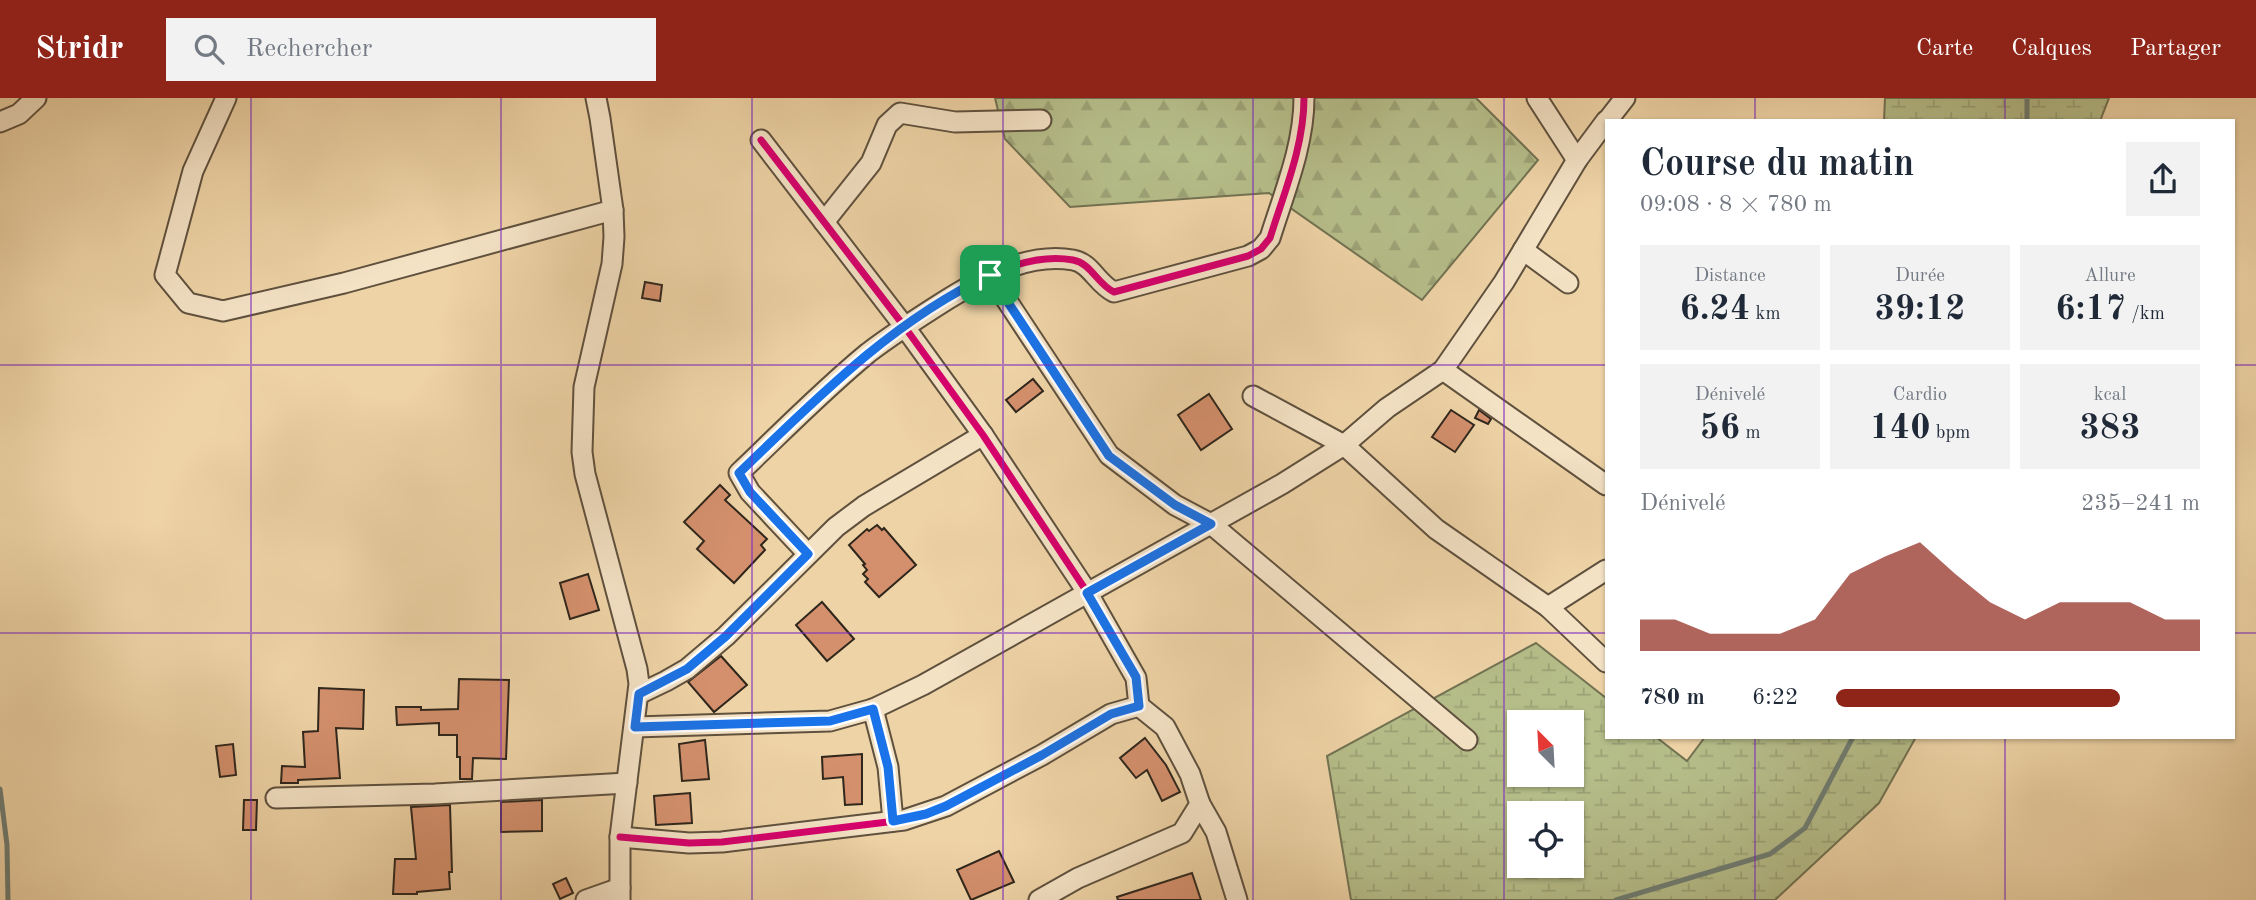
<!DOCTYPE html>
<html lang="fr">
<meta charset="utf-8">
<style>
body{margin:0;font-family:"Old Standard TT",serif;background:#f2f2f3;color:#1f2937;height:100vh;display:flex;flex-direction:column;font-size:26px;white-space:nowrap}
*{box-sizing:border-box;margin:0}
p{font-size:23px;color:#747a83}
.icon{flex:none;width:38px;height:38px;fill:none;stroke:currentColor;stroke-width:2;stroke-linecap:round;stroke-linejoin:round}
.map{position:relative;flex:1;overflow:hidden}
.panel{position:absolute;left:1605px;top:21px;width:630px;height:620px;display:flex;flex-direction:column;background:#fff;border-radius:0px;box-shadow:0 2px 5px #0004}
.panel>*{flex:none}
.needle{width:46px;rotate:336deg}
.controls{position:absolute;left:1507px;top:612px;display:grid;gap:14px}
.controls a{display:grid;place-items:center;width:77px;height:77px;border-radius:0px;background:#fff;box-shadow:0 2px 5px #0004;font-size:35px}
.pin{position:absolute;display:grid;place-items:center;width:60px;height:60px;color:#fff;margin:-30px;border-radius:14px;box-shadow:0 4px 10px #0006}
.round{display:grid;place-items:center;flex:none;width:74px;height:74px;border-radius:0px;background:#f2f2f3}
.headline{display:flex;align-items:center;justify-content:space-between;height:119px;padding:0 35px}
h1{font-size:38px;font-weight:700;line-height:52px}
.metrics{display:grid;grid-template-columns:repeat(3,1fr);gap:10px;height:119px;padding:7px 35px}
.metrics div{display:grid;align-content:center;border-radius:0px;background:#f2f2f3;text-align:center}
.metrics b{font-size:35px;font-weight:700}
.metrics small{font-size:19px;font-weight:400}
.metrics p{font-size:19px}
.chart{height:196px;padding:14px 35px}
.chart p{display:flex;justify-content:space-between}
.chart svg{width:100%;height:126px;margin-top:7px;fill:#8f2418;opacity:.7}
ul{padding:0 35px;list-style:none;font-size:23px}
li{display:grid;grid-template-columns:112px 84px 1fr;align-items:center;height:52px}
li i{height:18px;border-radius:9px;background:#8f2418}
header{display:flex;align-items:center;gap:42px;box-sizing:border-box;height:98px;padding:0 35px;background:#8f2418;color:#fff}
header strong{font-size:33px}
nav{display:flex;gap:38px;margin-inline-start:auto;font-size:24px}
.search{width:490px;height:63px;background:#f2f2f3;display:flex;align-items:center;gap:18px;box-sizing:border-box;padding:0 24px;border-radius:0px;color:#747a83;font-size:26px}
.map>svg:first-child{display:block}
.forest{fill:url(#forest-firs);stroke:#727252;stroke-width:2}
.wetland{fill:url(#wetland-marsh);stroke:#727252;stroke-width:2;fill-rule:evenodd}
.lines{fill:none;stroke-linecap:round;stroke-linejoin:round}
.stream{stroke:#6f7d72;stroke-width:5}
.building{fill:#d4906d;stroke:#2f261c;stroke-width:2}
.minor-casing{stroke:#5f513e;stroke-width:23}
.minor{stroke:#f4e2c5;stroke-width:19}
.cycleway-casing{stroke:#f4e2c5;stroke-width:11}
.cycleway{stroke:#d6006c;stroke-width:7}
.route-casing{stroke:#fff;stroke-width:14}
.route{stroke:#1a73e8;stroke-width:9}
.grid{fill:none;stroke:#7b2cbf;stroke-width:2;stroke-opacity:0.55}
</style>
<header>
<strong>Stridr</strong>
<div class="search"><svg class="icon" aria-label="search" viewBox="0 0 24 24"><circle cx="10" cy="10" r="6"/><path d="M15 15l6 6"/></svg>Rechercher</div>
<nav><a>Carte</a><a>Calques</a><a>Partager</a></nav>
</header>
<div class="map">
<svg width="2256" height="802" viewBox="0 0 2256 802">
<defs>
<pattern id="forest-firs" width="22" height="20" patternUnits="userSpaceOnUse" patternTransform="scale(1.75)"><rect width="22" height="20" fill="#b5bd89"/><path d="M5 1l3.5 6h-7zM16 11l3.5 6h-7z" fill="#9ca276"/></pattern>
<pattern id="wetland-marsh" width="20" height="14" patternUnits="userSpaceOnUse" patternTransform="scale(1.75)"><rect width="20" height="14" fill="#b5bd89"/><path d="M1 5h8M5 5V1M11 12h8M15 12V8" fill="none" stroke="#9ca276"/></pattern>
</defs>
<rect width="100%" height="100%" fill="#eed3a6"/>
<filter id="stains"><feTurbulence type="fractalNoise" baseFrequency=".00286" numOctaves="4"/><feColorMatrix values="0 0 0 0 .2 0 0 0 0 .09 0 0 0 0 .02 0 0 0 .5 -.17"/></filter>
<radialGradient id="worn" r=".72"><stop offset=".6" stop-color="#630" stop-opacity="0"/><stop offset="1" stop-color="#630" stop-opacity=".3"/></radialGradient>
<!-- forest -->
<polygon class="forest" points="995,0 1476,0 1538,62 1422,202 1269,95 1070,109 1005,41"/>
<!-- wetland -->
<g class="wetland">
<polygon points="1885,0 2109,0 2100,23 1884,23"/>
<path d="M1536,545l70,55v39h50l31,24 18,-24h211l-37,66 -104,97h-424l-24,-144zM1519,625h53v52h-53zM1519,716h53v52h-53z"/>
</g>
<g class="lines">
<!-- stream -->
<g class="stream">
<polyline points="2027,23 2027,0"/>
<polyline points="0,691 7,747 8,802"/>
<polyline points="1616,802 1770,756 1805,730 1853,639"/>
</g>
</g>
<!-- building -->
<g class="building">
<polygon points="645,184 662,187 660,203 642,200"/>
<polygon points="1033,281 1043,293 1016,314 1006,302"/>
<polygon points="1209,296 1232,331 1201,352 1178,317"/>
<polygon points="1451,312 1474,327 1455,354 1432,339"/>
<polygon points="1479,312 1491,321 1488,326 1475,320"/>
<polygon points="720,387 730,397 725,402 767,441 761,447 765,452 734,485 697,451 704,443 684,424"/>
<polygon points="877,427 882,432 884,430 916,467 879,499 865,484 868,481 863,476 867,472 863,467 865,466 849,447 867,431 869,433"/>
<polygon points="588,476 599,512 570,521 560,485"/>
<polygon points="822,504 854,541 827,563 796,527"/>
<polygon points="721,558 747,587 714,614 688,584"/>
<polygon points="459,581 509,582 506,661 473,660 472,681 460,681 460,659 457,659 457,637 439,637 439,625 397,627 396,609 421,609 421,612 458,611"/>
<polygon points="319,590 364,592 363,631 336,630 340,680 298,682 298,685 281,685 282,668 305,669 303,634 318,633"/>
<polygon points="1145,640 1166,667 1180,694 1162,703 1147,672 1136,680 1120,660"/>
<polygon points="705,642 709,681 682,683 679,646"/>
<polygon points="233,646 236,677 220,679 216,648"/>
<polygon points="862,656 862,706 845,707 843,679 823,681 822,659"/>
<polygon points="690,695 692,725 656,727 654,698"/>
<polygon points="244,702 257,702 256,732 243,732"/>
<polygon points="542,702 542,733 501,734 501,704"/>
<polygon points="450,707 452,774 449,774 450,791 417,794 417,796 393,796 395,761 416,761 411,709"/>
<polygon points="999,753 1014,784 971,802 957,772"/>
<polygon points="1192,775 1201,802 1118,802 1117,799"/>
<polygon points="566,780 573,795 560,801 553,786"/>
</g>
<g class="lines">
<!-- minor casing -->
<g class="minor-casing">
<g id="minor">
<polyline points="226,0 193,73 165,177 188,205 223,213 344,185 613,112"/>
<polyline points="596,0 600,20 613,112 614,139 612,166 584,289 582,354 585,376 637,571 639,586 620,739 620,802"/>
<polyline points="1537,0 1577,62"/>
<polyline points="1607,23 1625,0"/>
<polyline points="0,24 19,16 36,0"/>
<polyline points="824,124 871,65 887,27 900,15 955,24 1041,22"/>
<polyline points="1523,152 1568,185"/>
<polyline points="990,177 1109,357 1175,407 1211,426 1467,642"/>
<polyline points="1443,272 1606,387"/>
<polyline points="1253,298 1344,347 1436,431 1548,509 1606,472"/>
<path d="M808,456l-58,-62 -11,-19c43,-41 84,-83 129,-120 26,-20 53,-37 80,-54 36,-22 80,-47 125,-39 18,3 24,24 41,32l134,-36 13,-7 9,-11c14,-45 34,-92 34,-140"/>
<polyline points="1548,509 1606,564"/>
<polyline points="639,596 666,583 687,571 726,538 836,429 864,408 983,337"/>
<polyline points="873,611 888,669 893,723"/>
<polyline points="635,629 830,623 873,611 923,587 1282,386 1344,347 1387,310 1443,272 1504,184 1577,62 1606,23"/>
<polyline points="276,700 435,696 627,685"/>
<polyline points="1200,706 1216,734 1237,802"/>
<polyline points="620,739 689,745 722,744 904,722 946,708 1042,657 1111,616 1139,608 1136,580 1087,494 983,337 904,228 761,42"/>
<polyline points="586,802 620,790"/>
<polyline points="1039,802 1078,780 1182,735 1200,706 1190,676 1165,629 1139,608"/>
</g>
</g>
<!-- minor -->
<use href="#minor" class="minor"/>
<!-- cycleway casing -->
<g class="cycleway-casing">
<g id="cycleway">
<path d="M808,456l-58,-62 -11,-19c43,-41 84,-83 129,-120 26,-20 53,-37 80,-54 36,-22 80,-47 125,-39 18,3 24,24 41,32l134,-36 13,-7 9,-11c14,-45 34,-92 34,-140"/>
<polyline points="620,739 689,745 722,744 904,722 946,708 1042,657 1111,616 1139,608 1136,580 1087,494 983,337 904,228 761,42"/>
</g>
</g>
<!-- cycleway -->
<use href="#cycleway" class="cycleway"/>
</g>
<g class="lines">
<!-- route casing -->
<g class="route-casing">
<path id="route" d="M990,177l119,181 66,49 36,19 -124,69 49,84 3,29 -28,8 -69,41 -96,51 -20,8 -33,7 -5,-54 -15,-58 -43,12 -195,6 4,-33 48,-25 39,-33 82,-82 -58,-62 -11,-19c77,-74 153,-152 251,-198z"/>
</g>
<!-- route -->
<use href="#route" class="route"/>
</g>
<!-- grid -->
<path class="grid" d="M251,0v802M501,0v802M752,0v802M1003,0v802M1253,0v802M1504,0v802M1755,0v23M2005,0v23M0,267h1606M2233,267h23M0,535h1606M2233,535h23M1755,639v163M2005,639v163"/>
<rect width="100%" height="100%" filter="url(#stains)"/>
<rect width="100%" height="100%" fill="url(#worn)"/>
</svg>
<div class="controls">
<a><svg class="needle" viewBox="-14 -14 28 28"><path d="M0-13l5 13h-10z" fill="#e53935"/><path d="M0 13l5-13h-10z" fill="#747a83"/></svg></a>
<a><svg class="icon" aria-label="locate" viewBox="0 0 24 24"><circle cx="12" cy="12" r="6"/><path d="M12 2v4M12 18v4M2 12h4M18 12h4"/></svg></a>
</div>
<div class="pin" style="left:990px;top:177px;background:#1e9e55"><svg class="icon" aria-label="arrive" viewBox="0 0 24 24"><path d="M6 21V4h12l-3 4 3 4H6"/></svg></div>
<section class="panel">
<div class="headline"><div><h1>Course du matin</h1><p>09:08 · 8 × 780 m</p></div><a class="round"><svg class="icon" aria-label="share" viewBox="0 0 24 24"><path d="M12 15V3M7 8l5-5 5 5M5 13v7h14v-7"/></svg></a></div>
<div class="metrics">
<div><p>Distance</p><b>6.24<small> km</small></b></div>
<div><p>Durée</p><b>39:12</b></div>
<div><p>Allure</p><b>6:17<small> /km</small></b></div>
</div>
<div class="metrics">
<div><p>Dénivelé</p><b>56<small> m</small></b></div>
<div><p>Cardio</p><b>140<small> bpm</small></b></div>
<div><p>kcal</p><b>383</b></div>
</div>
<div class="chart"><p><span>Dénivelé</span>235–241 m</p>
<svg viewBox="0 0 160 44" preserveAspectRatio="none"><path d="M0 44V33L10 33L20 38L30 38L40 38L50 33L60 17L70 11L80 6L90 17L100 27L110 33L120 27L130 27L140 27L150 33L160 33V44z"/></svg>
</div>
<ul>
<li><b>780 m</b>6:22<i style="width:78%"></i></li>
</ul>
</section>
</div>
